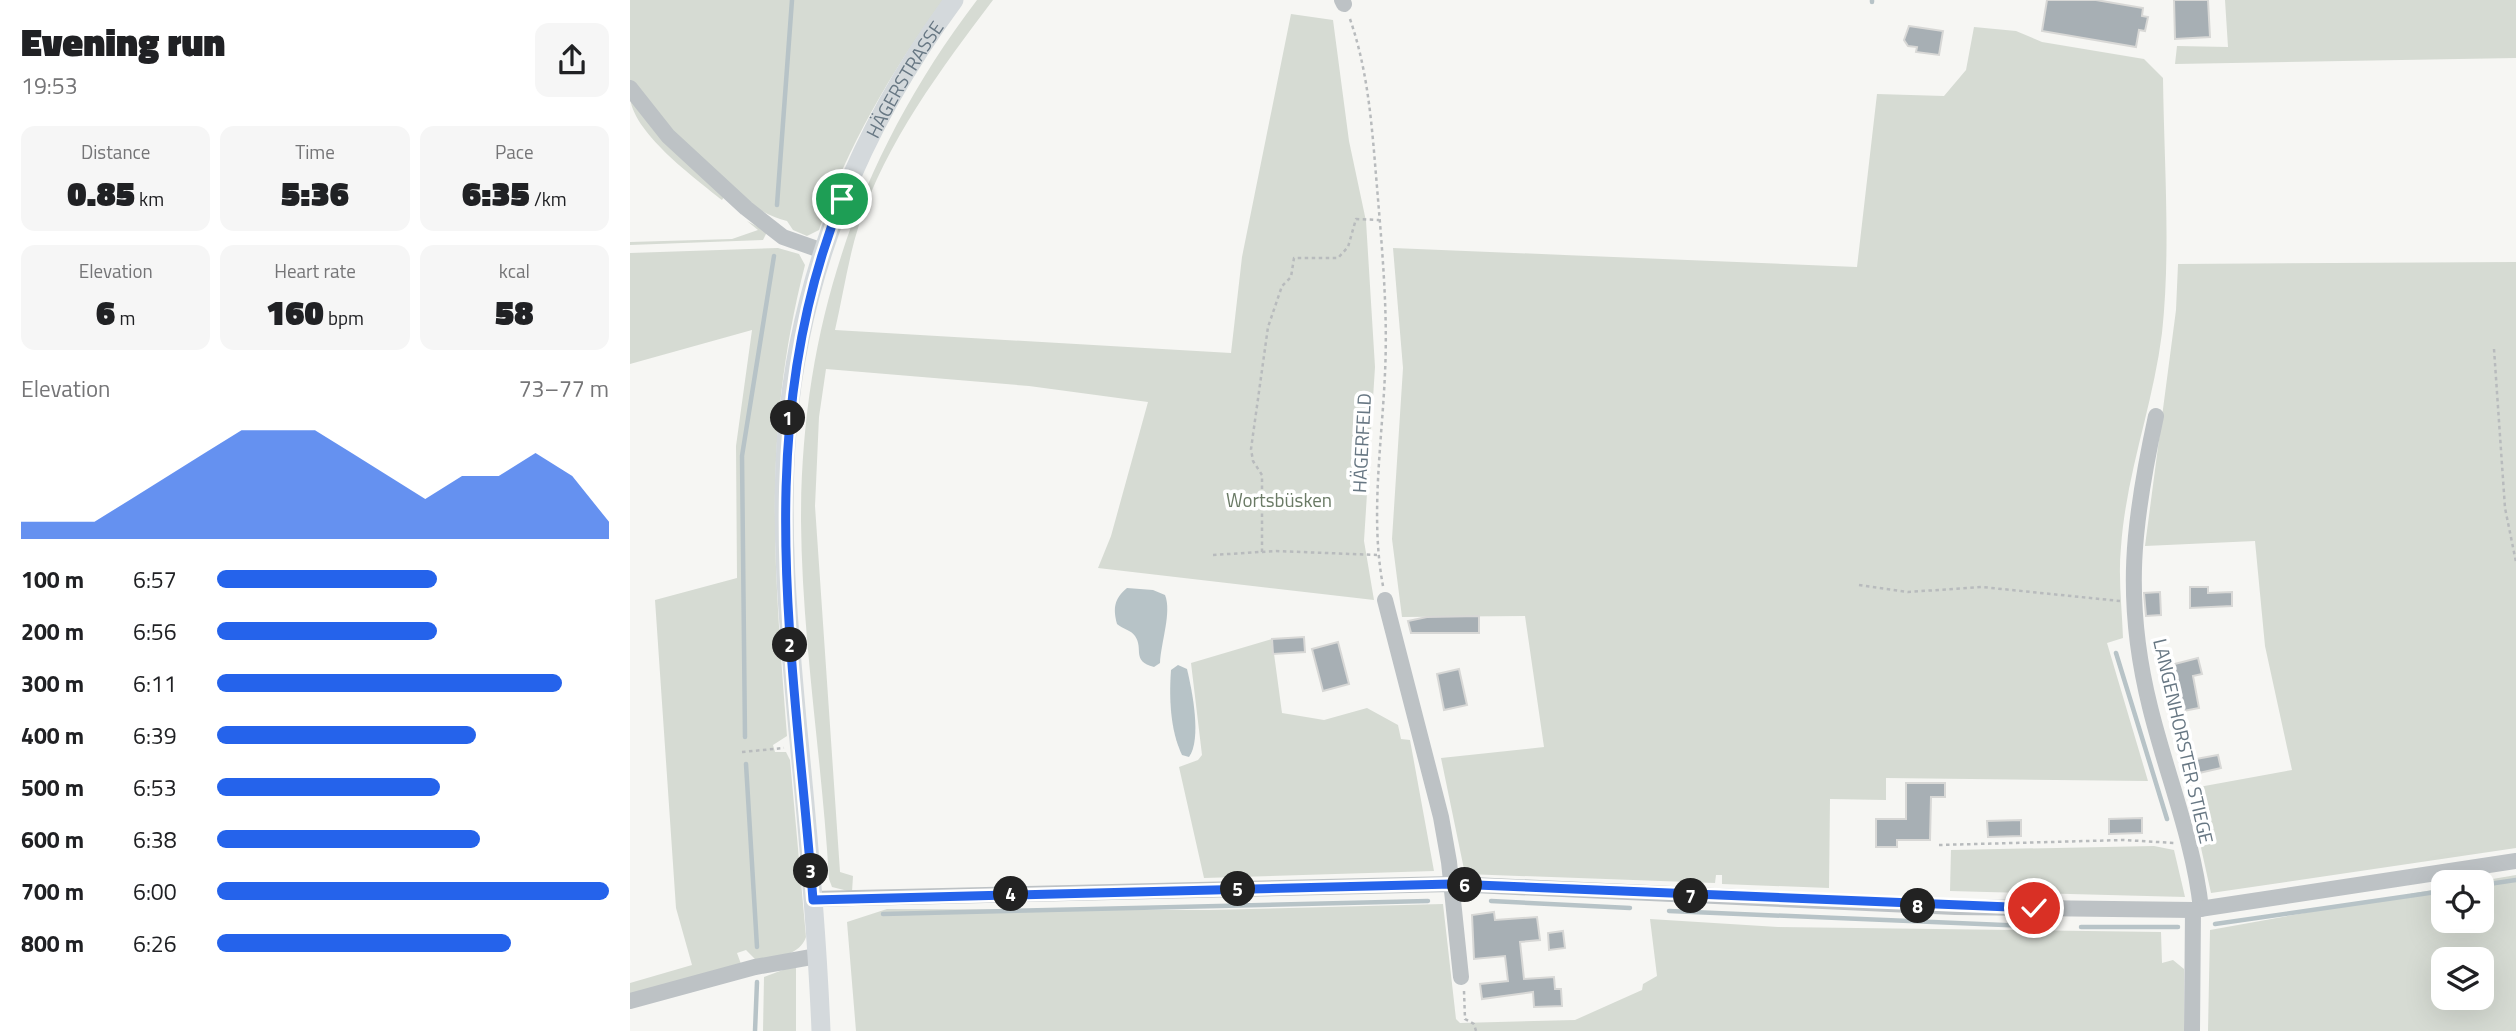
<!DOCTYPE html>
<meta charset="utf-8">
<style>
body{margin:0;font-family:"Titillium Web",sans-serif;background:#f6f6f6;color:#202124;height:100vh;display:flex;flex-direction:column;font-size:26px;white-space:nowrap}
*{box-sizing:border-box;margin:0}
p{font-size:23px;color:#757577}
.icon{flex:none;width:38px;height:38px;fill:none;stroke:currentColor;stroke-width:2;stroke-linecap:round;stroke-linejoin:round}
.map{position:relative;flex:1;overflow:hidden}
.drawer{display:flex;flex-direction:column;background:#fff;width:630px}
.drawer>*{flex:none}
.buttons{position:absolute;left:1801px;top:870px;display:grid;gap:14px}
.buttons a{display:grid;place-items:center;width:63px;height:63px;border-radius:14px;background:#fff;box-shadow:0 7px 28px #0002;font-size:35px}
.pin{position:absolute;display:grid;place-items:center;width:60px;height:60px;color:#fff;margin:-30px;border:4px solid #fff;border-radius:50%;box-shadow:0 2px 7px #0007}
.km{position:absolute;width:35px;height:35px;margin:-18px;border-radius:50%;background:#222;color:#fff;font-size:19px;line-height:35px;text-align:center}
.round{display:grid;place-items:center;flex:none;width:74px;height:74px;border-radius:14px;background:#f6f6f6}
.summary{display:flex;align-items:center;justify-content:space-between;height:119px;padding:0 21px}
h1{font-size:38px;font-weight:800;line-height:52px}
.stats{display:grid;grid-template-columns:repeat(3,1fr);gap:10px;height:119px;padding:7px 21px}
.stats div{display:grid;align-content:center;border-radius:14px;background:#f6f6f6;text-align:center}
.stats b{font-size:35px;font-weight:800}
.stats small{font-size:19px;font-weight:400}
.stats p{font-size:19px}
.chart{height:196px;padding:14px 21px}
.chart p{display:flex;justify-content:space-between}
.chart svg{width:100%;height:126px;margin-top:7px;fill:#2563eb;opacity:.7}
ul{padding:0 21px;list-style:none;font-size:23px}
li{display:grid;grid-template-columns:112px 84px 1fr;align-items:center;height:52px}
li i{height:18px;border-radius:9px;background:#2563eb}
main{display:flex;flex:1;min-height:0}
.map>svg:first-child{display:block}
.green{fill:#d6dbd3;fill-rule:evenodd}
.water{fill:#b7c3c7}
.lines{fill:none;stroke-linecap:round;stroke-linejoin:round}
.stream{stroke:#b7c3c7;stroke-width:4.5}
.building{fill:#a7afb4;stroke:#d8d8d6;stroke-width:2}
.path{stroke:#b8bbbd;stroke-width:2.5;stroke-dasharray:3.5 3.5;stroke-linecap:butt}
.minor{stroke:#bdc2c5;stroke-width:16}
.major{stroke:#d4d9dc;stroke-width:19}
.route-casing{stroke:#fff;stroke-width:14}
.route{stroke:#2563eb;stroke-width:9}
.labels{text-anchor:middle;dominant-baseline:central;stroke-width:7;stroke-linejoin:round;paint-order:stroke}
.street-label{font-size:19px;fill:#677783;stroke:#fff}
.park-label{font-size:19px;fill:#6a7a65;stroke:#fff}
</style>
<main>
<section class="drawer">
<div class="summary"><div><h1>Evening run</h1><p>19:53</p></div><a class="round"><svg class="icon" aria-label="share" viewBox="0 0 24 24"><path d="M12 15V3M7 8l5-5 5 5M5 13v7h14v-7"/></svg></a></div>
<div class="stats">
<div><p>Distance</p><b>0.85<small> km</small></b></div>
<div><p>Time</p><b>5:36</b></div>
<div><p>Pace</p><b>6:35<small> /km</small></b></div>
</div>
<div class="stats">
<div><p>Elevation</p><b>6<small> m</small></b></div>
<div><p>Heart rate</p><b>160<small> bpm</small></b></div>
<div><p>kcal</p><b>58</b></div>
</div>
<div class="chart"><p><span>Elevation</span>73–77 m</p>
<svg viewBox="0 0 160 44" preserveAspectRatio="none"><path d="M0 44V38L10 38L20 38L30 30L40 22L50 14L60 6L70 6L80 6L90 14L100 22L110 30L120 22L130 22L140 14L150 22L160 38V44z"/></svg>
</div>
<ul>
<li><b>100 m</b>6:57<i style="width:56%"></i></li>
<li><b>200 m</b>6:56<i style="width:56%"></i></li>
<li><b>300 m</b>6:11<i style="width:88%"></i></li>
<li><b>400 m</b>6:39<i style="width:66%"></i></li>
<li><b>500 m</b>6:53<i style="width:57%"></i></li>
<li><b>600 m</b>6:38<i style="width:67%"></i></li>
<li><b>700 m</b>6:00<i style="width:100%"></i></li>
<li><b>800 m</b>6:26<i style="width:75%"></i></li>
</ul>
</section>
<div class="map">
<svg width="1886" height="1031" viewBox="0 0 1886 1031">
<rect width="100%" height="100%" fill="#f6f6f3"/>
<!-- green -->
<g class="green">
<path d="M0,0h313c-51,71 -96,146 -124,230l-12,6 -14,-6 -6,-9c-58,-15 -118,-94 -157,-141z"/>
<path d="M347,0h16c-52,69 -107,142 -134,225 -11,34 -16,71 -24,105l396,23 11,-96 49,-243 42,6 16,121 17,80 9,146 -11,174 10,59 -276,-32 13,-32 37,-134 -119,-16 -203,-17 -7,48 -4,89 25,366 13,4 -1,16 -20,-5 -3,-8c-7,-120 -27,-239 -28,-358 0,-196 58,-366 176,-521z"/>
<polygon points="1595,0 1886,0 1886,58 1545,64 1547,46 1598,47"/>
<path d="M1344,27l42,4 26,11 102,17 19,19c1,84 8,172 -1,255 -9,73 -36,141 -41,214 -3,30 1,61 2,91l-16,5 41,138 -262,-3v22l-56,-1 -1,89 -107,-4v-9h-6l-1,8 -250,-9 -24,-116 103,-11 -19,-131 -123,1 -10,-78 11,-171 -10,-120 464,19 20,-173 67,2 22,-26z"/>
<path d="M0,95l94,102 -2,3c-26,-21 -92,-69 -92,-105z"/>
<polygon points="117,221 137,232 133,240 0,245 0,242 102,239 128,230"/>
<path d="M148,248l21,6 6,11c-43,168 -31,301 -18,471l-14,9 2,7h11l4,8 16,177c-7,20 -32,20 -50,23l-10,-10 -9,3 4,11 -111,34v-15l62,-18 -16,-57 -21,-308 82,-22 -1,-132 16,-116 -122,34v-111z"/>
<polygon points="1886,262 1886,848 1581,893 1558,789 1662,770 1635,646 1625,541 1515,546 1546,310 1548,264"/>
<polygon points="642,639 652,713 694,720 737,708 768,725 771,739 780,740 804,871 574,878 549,767 568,760 572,755 561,663"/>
<polygon points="1524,846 1544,850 1555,897 1320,891 1321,850"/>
<path d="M1886,875v156h-308l2,-101 233,-42v32h39v-38h-7zM1813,959h39v39h-39z"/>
<polygon points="813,904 826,1019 830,1023 945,1020 1012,990 1013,984 1027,976 1020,919 1148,927 1531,932 1532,963 1543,960 1554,969 1554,1031 226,1031 217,922 257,909 579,910"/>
<polygon points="166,965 166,1031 133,1031 134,977"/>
</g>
<!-- water -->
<g class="water">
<path d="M497,588l26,2 12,5c7,17 -4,47 -5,68l-6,4c-23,-6 -10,-18 -19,-31 -4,-6 -12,-7 -18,-12 -4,-16 -3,-25 10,-36z"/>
<path d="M548,665l9,4c5,21 15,70 2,88l-7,-2c-12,-25 -13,-58 -11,-85z"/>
</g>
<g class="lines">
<!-- stream -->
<g class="stream">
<polyline points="1242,2 1242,0"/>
<polyline points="147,205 162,0"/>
<polyline points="1486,653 1537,819"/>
<polyline points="115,737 112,456 144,256"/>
<polyline points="116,764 127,947"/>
<polyline points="1852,885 1886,880"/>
<polyline points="861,901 1000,908"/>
<polyline points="1039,911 1422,927"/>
<polyline points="253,914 798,901"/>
<polyline points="1585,924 1813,891"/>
<polyline points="1451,927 1548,927"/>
<polyline points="125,1031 127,982"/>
</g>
</g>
<!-- building -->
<g class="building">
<polygon points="1417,0 1466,0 1513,8 1512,16 1518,17 1515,31 1509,30 1506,47 1412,31"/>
<polygon points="1544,0 1578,0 1580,37 1545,39"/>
<polygon points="1279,26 1313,31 1309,55 1286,52 1287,47 1278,46 1274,40"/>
<polygon points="1560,587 1578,587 1578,593 1602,592 1602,606 1560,608"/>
<polygon points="1530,592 1531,615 1516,616 1514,593"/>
<polygon points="849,616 849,633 781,633 778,621 797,617"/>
<polygon points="674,637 675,652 643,654 642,639"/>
<polygon points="708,642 719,684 693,691 682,649"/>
<polygon points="1568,658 1572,674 1563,676 1569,708 1543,713 1533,667"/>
<polygon points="829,669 837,705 814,710 807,674"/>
<polygon points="1588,755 1591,768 1569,773 1566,759"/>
<polygon points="1276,783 1315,783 1315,797 1301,797 1300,840 1267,840 1267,847 1246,847 1246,819 1276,819"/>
<polygon points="1512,818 1512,833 1479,834 1479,819"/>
<polygon points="1391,820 1391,836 1358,837 1357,821"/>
<polygon points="864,912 865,920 907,917 910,940 890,942 894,979 924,977 925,989 931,989 932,1006 904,1007 903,992 852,999 850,984 878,981 875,956 844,959 842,915"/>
<polygon points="933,931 935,948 919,950 918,933"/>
</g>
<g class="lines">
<!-- path -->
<g class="path">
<path d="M720,19c19,55 22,110 27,168 5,61 11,124 8,186 -3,70 -15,144 -2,213"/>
<polyline points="1864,349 1875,508 1886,562"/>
<polyline points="632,552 632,475 623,461 621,449 638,327 652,286 661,277 664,258 708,258 718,247 726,219 749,220"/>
<polyline points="583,555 646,551 747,555"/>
<polyline points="1229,585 1278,592 1352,587 1490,601"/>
<polyline points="112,752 154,748"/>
<polyline points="1309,845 1494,840 1544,843"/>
<polyline points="834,991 835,1019 844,1024 846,1031"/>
</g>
<!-- minor -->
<g class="minor">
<polyline points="712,0 714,4"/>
<polyline points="0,88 38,136 116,208 153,237 193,251"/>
<path d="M1526,416c-23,106 -33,183 -6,291 16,66 44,134 51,202"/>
<polyline points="755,600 811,817 819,862 831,977"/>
<polyline points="183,899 822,884 1325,907 1563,910 1886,861"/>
<polyline points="0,1001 125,967 187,956"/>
<polyline points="1562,1031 1563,910"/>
</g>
<!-- major -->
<path class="major" id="s1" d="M191,1031c-4,-100 -13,-200 -23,-300 -9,-100 -19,-200 -11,-301 13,-158 74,-304 167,-430"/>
</g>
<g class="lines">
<!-- route casing -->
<g class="route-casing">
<path id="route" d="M212,199c-93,229 -47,463 -29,701l639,-16 582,24"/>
</g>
<!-- route -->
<use href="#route" class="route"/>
</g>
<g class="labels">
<!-- street labels -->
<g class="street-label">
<text stroke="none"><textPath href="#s1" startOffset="976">HÄGERSTRASSE</textPath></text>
<text transform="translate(731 443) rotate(-87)">HÄGERFELD</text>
<text transform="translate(1554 741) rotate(77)">LANGENHORSTER STIEGE</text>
</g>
<!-- park labels -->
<g class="park-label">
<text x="649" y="499">Wortsbüsken</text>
</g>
</g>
</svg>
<div class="buttons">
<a><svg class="icon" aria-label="locate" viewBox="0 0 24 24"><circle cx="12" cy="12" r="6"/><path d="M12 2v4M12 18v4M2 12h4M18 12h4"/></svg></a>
<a><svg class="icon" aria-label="layers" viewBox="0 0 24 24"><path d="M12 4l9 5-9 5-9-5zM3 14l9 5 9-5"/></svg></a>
</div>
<div class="pin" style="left:212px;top:199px;background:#1e9e55"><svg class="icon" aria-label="arrive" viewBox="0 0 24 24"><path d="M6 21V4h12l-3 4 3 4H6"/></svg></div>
<div class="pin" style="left:1404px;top:908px;background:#d93025"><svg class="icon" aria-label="check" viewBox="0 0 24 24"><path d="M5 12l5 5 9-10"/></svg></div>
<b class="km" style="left:158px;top:418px">1</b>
<b class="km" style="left:160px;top:645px">2</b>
<b class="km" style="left:181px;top:871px">3</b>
<b class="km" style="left:381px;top:894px">4</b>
<b class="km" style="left:608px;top:889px">5</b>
<b class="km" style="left:835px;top:885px">6</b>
<b class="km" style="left:1061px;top:896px">7</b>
<b class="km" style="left:1288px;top:906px">8</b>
</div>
</main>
